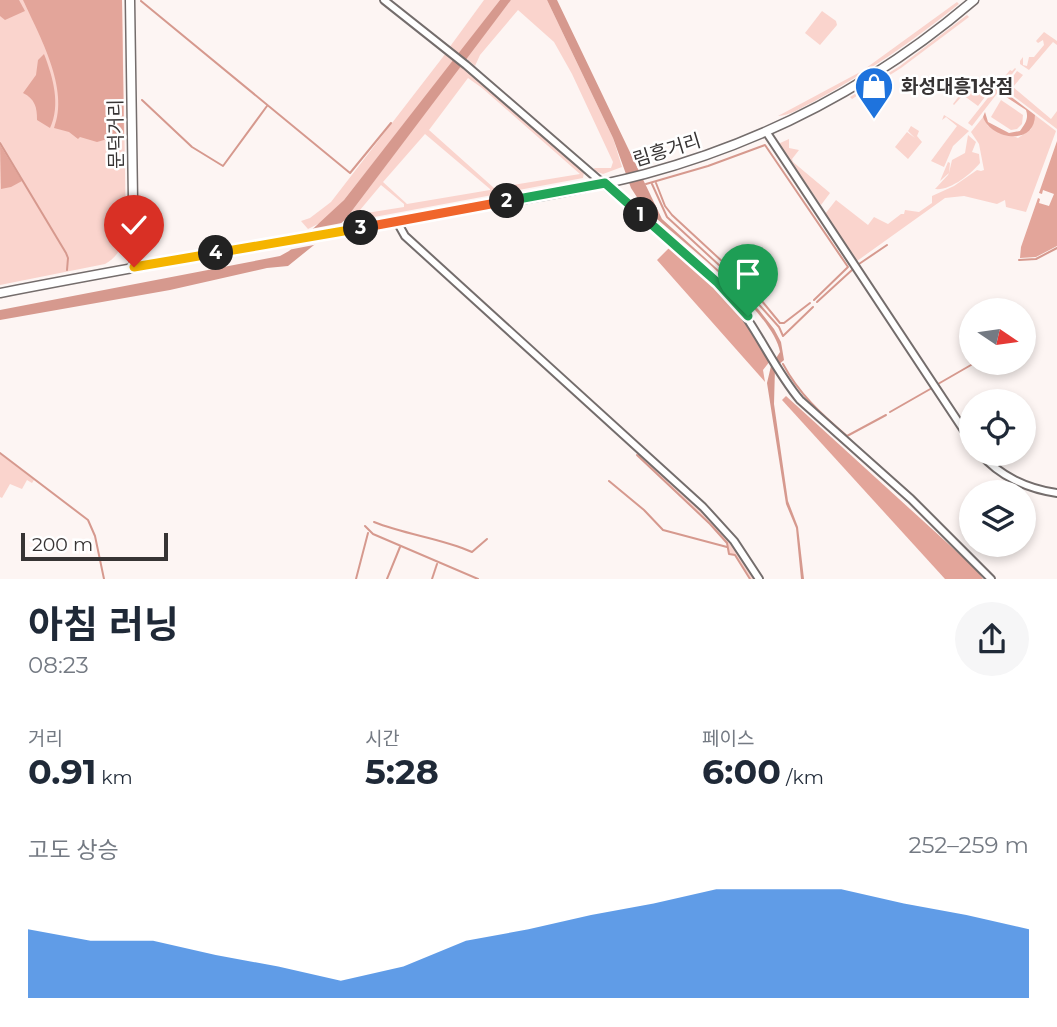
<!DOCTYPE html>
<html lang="ko">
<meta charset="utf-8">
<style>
body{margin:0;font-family:Montserrat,"Noto Sans KR",sans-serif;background:#f6f6f7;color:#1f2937;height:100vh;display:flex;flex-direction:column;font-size:26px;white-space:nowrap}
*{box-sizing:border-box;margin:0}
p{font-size:23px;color:#747a83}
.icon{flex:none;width:38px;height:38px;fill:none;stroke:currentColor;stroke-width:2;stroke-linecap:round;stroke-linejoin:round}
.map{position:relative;height:579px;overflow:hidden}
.drawer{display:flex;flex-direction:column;background:#fff;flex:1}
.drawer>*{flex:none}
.needle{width:46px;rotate:103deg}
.fabs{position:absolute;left:959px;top:298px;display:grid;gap:14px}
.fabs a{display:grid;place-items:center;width:77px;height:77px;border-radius:50%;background:#fff;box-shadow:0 4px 10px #0003;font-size:35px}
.scale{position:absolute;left:21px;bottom:18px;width:147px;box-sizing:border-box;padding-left:7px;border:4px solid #373434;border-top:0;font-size:19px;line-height:24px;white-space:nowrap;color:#373434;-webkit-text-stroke:5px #fff;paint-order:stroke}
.pin{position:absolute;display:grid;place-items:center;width:60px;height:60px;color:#fff;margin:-72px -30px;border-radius:50% 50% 50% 0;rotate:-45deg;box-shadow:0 0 7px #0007}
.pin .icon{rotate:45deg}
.km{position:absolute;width:35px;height:35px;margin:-18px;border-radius:50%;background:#222;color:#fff;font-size:19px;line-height:35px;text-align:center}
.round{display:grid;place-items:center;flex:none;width:74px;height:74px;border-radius:37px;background:#f6f6f7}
.overview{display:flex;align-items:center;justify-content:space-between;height:119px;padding:0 28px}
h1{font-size:38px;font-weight:700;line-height:52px}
.metrics{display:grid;grid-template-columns:repeat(3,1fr);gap:10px;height:119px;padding:7px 28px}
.metrics div{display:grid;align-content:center}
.metrics b{font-size:35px;font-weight:700}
.metrics small{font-size:19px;font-weight:400}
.metrics p{font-size:19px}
.chart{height:196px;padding:14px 28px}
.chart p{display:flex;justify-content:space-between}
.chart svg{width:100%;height:126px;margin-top:7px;fill:#1e73dd;opacity:.7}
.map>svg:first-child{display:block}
.green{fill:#fad4cd;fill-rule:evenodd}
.forest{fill:#e3a59a}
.water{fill:#d6998e}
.pier{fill:#fdf5f3}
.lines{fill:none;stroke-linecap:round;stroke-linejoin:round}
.stream{stroke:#d6998e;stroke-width:2}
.minor-casing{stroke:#746d6c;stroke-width:10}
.major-casing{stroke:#746d6c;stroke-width:11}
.minor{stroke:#fff;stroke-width:6}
.major{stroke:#fff;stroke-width:8}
.split-1-casing{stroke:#fff;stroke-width:14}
.split-2-casing{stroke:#fff;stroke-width:14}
.split-3-casing{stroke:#fff;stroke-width:14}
.split-4-casing{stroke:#fff;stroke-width:14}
.split-5-casing{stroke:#fff;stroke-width:14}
.split-1{stroke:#22a559;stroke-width:9}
.split-2{stroke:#22a559;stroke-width:9}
.split-3{stroke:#f0652b;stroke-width:9}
.split-4{stroke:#f5b400;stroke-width:9}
.split-5{stroke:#f5b400;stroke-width:9}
.labels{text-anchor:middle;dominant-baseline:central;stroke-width:5;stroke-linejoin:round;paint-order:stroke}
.poi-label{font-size:19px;font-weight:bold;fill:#373434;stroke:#fff;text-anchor:start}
.street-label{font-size:19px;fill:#373434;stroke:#fff}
</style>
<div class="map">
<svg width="1057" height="579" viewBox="0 0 1057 579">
<rect width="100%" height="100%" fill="#fdf5f3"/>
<!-- green -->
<g class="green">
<path d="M0,0h122l4,228c-3,17 -6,27 -21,36l-105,21z"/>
<polygon points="484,0 500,0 458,55 449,48"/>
<polygon points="511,0 547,0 613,138 622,167 603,174 595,171 594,168 611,168 613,162 572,74 554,42 518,10 480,55 475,66 466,58"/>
<path d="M957,2l2,2c-46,37 -94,70 -146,98 -11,5 -24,14 -35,14l84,-45z"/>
<polygon points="822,11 836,21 837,25 820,45 805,33"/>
<polygon points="967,15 969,17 901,68 852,99 850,97 900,66"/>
<polygon points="1044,32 1057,41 1057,45 1053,42 1029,70 1020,64 1020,61 1023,57 1023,65 1027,66 1029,57 1034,57 1044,45 1043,40 1038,43 1036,41"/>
<polygon points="446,53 454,60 344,200 322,222 308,229 301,221 310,218 331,202"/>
<path d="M461,65l123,107 -1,6 -225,42h-13zM468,78l14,10 98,86 -86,14 -65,-58zM425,134l65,55v1l-83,14 -24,-22zM381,185l23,19v3l-44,7v-4z"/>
<polygon points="1015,68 1016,69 972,126 968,123 1010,70 1012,71"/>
<polygon points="1017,71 1023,75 1013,87 1051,119 1057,111 1057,129 1004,89"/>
<polygon points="972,81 988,93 978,106 963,95 954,105 953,104 962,92 964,93 968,88 964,90"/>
<polygon points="1001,100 1023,115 1022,124 1017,129 1011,130 991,117"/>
<polygon points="944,115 969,131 953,146 944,167 931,161 957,126 946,117 942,120"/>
<polygon points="1035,115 1056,131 1026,212 1006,207 1005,200 997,204 964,196 945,198 857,261 825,214 836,200 868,225 874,217 888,224 901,214 904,214 905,210 919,212 932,203 932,196 954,186 977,170 981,171 984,170 979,144 971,132 983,117 988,126 1018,138 1031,129"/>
<polygon points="911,126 919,131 917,136 922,142 908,159 895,147 907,132 915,138 908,131"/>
<path d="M968,135l8,7 -4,10 7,2 1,9c-9,11 -30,28 -45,26l13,-14 1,-2 -9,8 8,-19 2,1 -1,10 3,-13 13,-7z"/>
<polygon points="789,139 789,148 799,150 792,159 793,162 830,193 821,205 778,144"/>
<polygon points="640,452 702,510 733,544 755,579 751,579 735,554 729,554 727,543 710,523 637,455"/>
<polygon points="0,454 34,480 32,483 27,480 22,489 10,484 2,498 0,497"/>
</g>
<!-- forest -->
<g class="forest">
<polygon points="0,0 19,0 25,11 5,20 0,16"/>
<path d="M23,0h99l2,139 -6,-3 -21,6 -17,-5 -2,2 -9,-7 -15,-4c16,-39 -15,-93 -31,-128z"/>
<path d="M44,54c9,23 17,51 6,74l-13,-8c0,-13 -2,-21 -14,-27l13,-18 2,-15z"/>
<path d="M1002,90l33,25c0,31 -44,25 -52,2l2,-5 3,10 21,11 11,-2c5,-7 9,-12 6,-21l-26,-17z"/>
<polygon points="1057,141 1057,246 1036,257 1020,258 1021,247 1038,198 1040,199 1039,203 1049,206 1054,194 1043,190 1042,194 1039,193"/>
<polygon points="0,145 22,181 11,187 1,189"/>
<polygon points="670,247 724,293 745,319 770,361 763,370 765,382 657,260"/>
<polygon points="786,396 977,570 983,579 945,579 782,400"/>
</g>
<!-- water -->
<g class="water">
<polygon points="500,0 511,0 345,220 288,266 267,268 170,290 0,320 0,310 280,256 289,251 344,200"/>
<path d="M547,0h10l105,219 61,55 36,36 15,19 7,13 3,18 -9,8 -1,36 14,97 10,26 6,52h-3l-5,-51 -10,-24 -19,-121 4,-17 9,-14c-7,-41 -103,-115 -136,-144l-13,-20 -18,-50z"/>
</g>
<!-- pier -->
<polygon class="pier" points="347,222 319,244 288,250 305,230"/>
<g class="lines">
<!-- stream -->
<g class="stream">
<polyline points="141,1 350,173 391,123"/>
<polyline points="142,100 192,147 223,166 267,106"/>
<polyline points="0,143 66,253 68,258 67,270"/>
<polyline points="656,183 665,206 672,215 752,289 780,323 784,323 810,303"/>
<polyline points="646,184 708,166 765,145 848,267 814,300"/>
<polyline points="652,184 667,217 746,290 779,327 783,336 813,307"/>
<polyline points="1019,260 1036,259 1057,248"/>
<polyline points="859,264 887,245"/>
<polyline points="817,302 852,270"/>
<path d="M783,364c16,30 38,50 64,72l39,-21"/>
<polyline points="938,384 971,365"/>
<polyline points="890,412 932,388"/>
<polyline points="0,453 88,520 95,536 104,579"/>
<polyline points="637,455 710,524 727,543 729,554 735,555 750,579"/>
<polyline points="609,481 644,510 663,530 727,547"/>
<path d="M374,522c32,13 67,16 98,30l15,-13"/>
<polyline points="365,526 373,534 478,579"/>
<polyline points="356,579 368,533"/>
<polyline points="387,579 400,547"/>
<polyline points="432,579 437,564"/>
</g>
<!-- minor casing -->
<g class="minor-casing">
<g id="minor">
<path d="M384,0l82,65 252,218c37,36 51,80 82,117l111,99 80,80"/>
<polyline points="767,133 971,441"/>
<polyline points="396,220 405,236 703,507 734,541 759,579"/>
<path d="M980,453c19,23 48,36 77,40"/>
</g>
</g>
<!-- major casing -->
<g class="major-casing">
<g id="major">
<polyline points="130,0 134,267"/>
<path d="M0,293c133,-26 267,-49 401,-73 81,-15 164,-25 244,-46 123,-33 232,-91 329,-174"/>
</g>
</g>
<!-- minor -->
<use href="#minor" class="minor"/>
<!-- major -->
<use href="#major" class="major"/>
</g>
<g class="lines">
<!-- split-1 casing -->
<g class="split-1-casing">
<polyline id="split-1" points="641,215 718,283 748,316"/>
</g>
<!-- split-2 casing -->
<g class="split-2-casing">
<polyline id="split-2" points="507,201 605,183 641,215"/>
</g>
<!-- split-3 casing -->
<g class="split-3-casing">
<polyline id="split-3" points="361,228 507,201"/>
</g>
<!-- split-4 casing -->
<g class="split-4-casing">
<polyline id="split-4" points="216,253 361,228"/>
</g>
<!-- split-5 casing -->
<g class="split-5-casing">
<polyline id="split-5" points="134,267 216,253"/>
</g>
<!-- split-1 -->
<use href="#split-1" class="split-1"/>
<!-- split-2 -->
<use href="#split-2" class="split-2"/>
<!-- split-3 -->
<use href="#split-3" class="split-3"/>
<!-- split-4 -->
<use href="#split-4" class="split-4"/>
<!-- split-5 -->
<use href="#split-5" class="split-5"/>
</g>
<!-- icons -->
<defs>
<g id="shop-pin" transform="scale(2.0125)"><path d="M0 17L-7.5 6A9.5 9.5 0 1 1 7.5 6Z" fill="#1e73dd" stroke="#fff"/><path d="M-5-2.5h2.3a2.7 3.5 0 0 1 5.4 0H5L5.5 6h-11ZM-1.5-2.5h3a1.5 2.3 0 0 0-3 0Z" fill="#fff"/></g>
</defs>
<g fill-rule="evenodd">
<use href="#shop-pin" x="874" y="86"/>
</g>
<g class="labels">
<!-- poi labels -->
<g class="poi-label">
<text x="901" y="86">화성대흥1상점</text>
</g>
<!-- street labels -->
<g class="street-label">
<text transform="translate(116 134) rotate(-91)">문덕거리</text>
<text transform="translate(667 150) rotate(-17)">림흥거리</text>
</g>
</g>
</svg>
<div class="fabs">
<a><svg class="needle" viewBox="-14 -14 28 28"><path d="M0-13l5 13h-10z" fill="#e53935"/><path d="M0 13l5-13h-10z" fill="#747a83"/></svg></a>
<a><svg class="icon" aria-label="locate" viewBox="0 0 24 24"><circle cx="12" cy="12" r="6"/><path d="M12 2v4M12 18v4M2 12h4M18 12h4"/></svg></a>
<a><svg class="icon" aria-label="layers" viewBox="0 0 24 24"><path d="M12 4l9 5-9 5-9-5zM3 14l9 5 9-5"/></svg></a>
</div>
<div class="scale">200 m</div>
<div class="pin" style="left:748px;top:316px;background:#1e9e55"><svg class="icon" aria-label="arrive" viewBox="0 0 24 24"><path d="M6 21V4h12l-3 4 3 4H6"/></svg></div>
<div class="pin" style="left:134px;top:267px;background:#d93025"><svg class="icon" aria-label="check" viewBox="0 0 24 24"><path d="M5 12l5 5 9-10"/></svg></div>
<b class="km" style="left:641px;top:215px">1</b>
<b class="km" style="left:507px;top:201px">2</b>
<b class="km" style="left:361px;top:228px">3</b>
<b class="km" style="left:216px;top:253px">4</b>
</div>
<section class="drawer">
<div class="overview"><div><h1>아침 러닝</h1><p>08:23</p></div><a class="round"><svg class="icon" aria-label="share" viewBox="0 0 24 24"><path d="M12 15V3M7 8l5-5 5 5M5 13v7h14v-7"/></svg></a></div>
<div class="metrics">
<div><p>거리</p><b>0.91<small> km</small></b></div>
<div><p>시간</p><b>5:28</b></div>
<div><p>페이스</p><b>6:00<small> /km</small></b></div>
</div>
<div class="chart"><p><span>고도 상승</span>252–259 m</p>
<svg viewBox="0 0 160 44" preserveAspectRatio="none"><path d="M0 44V20L10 24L20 24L30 29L40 33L50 38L60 33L70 24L80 20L90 15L100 11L110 6L120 6L130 6L140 11L150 15L160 20V44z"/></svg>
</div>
</section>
